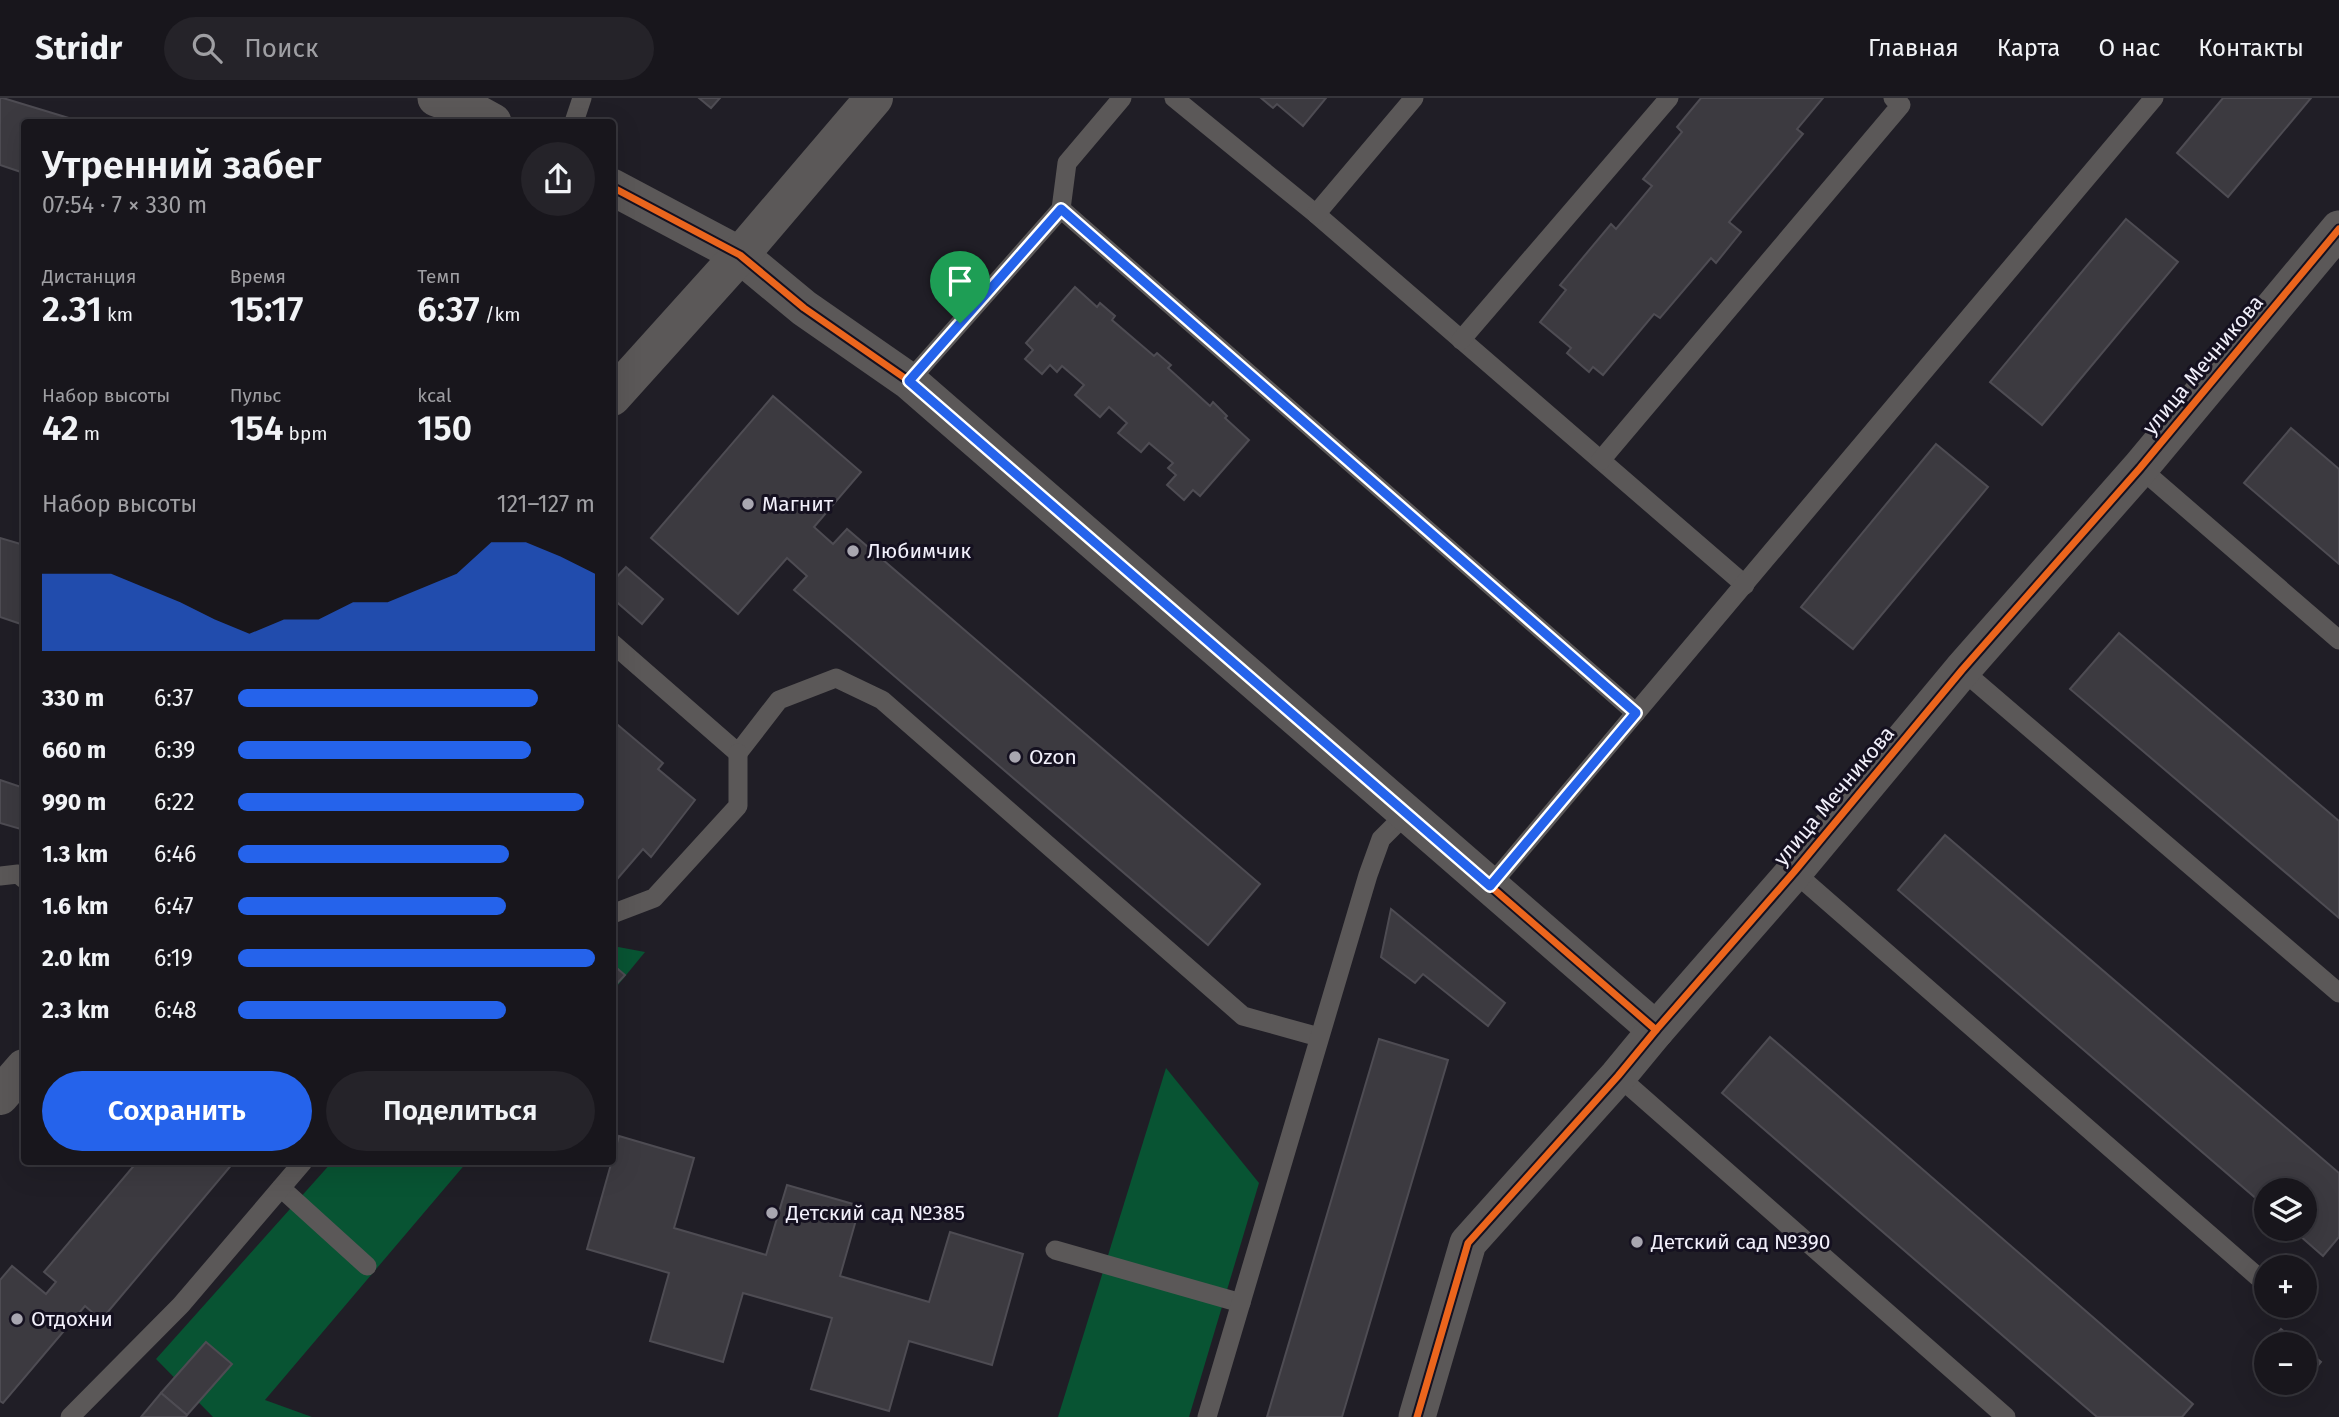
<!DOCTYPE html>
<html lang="ru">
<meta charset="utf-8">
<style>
body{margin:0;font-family:"Fira Sans",sans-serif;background:#252329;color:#f1f3f6;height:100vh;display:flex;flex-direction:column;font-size:26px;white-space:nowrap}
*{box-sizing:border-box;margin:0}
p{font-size:23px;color:#9f9fa3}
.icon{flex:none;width:38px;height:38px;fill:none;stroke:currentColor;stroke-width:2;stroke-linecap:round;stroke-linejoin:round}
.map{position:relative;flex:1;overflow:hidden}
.side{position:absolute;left:21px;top:21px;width:595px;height:1046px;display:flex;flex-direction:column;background:#18161c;border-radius:7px;box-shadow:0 7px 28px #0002,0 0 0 2px #36353b}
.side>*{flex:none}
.buttons{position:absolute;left:2254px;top:1080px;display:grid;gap:14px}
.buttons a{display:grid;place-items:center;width:63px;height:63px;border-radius:50%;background:#18161c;box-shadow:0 7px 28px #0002,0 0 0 2px #36353b;font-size:35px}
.pin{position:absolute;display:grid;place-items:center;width:60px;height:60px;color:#fff;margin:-72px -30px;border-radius:50% 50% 50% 0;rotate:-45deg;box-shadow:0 0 7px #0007}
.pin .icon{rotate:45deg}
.round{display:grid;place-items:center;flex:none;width:74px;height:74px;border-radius:37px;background:#252329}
.summary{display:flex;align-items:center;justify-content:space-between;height:119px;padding:0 21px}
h1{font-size:38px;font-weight:600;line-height:52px}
.stats{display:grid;grid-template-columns:repeat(3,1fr);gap:10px;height:119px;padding:7px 21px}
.stats div{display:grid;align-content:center}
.stats b{font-size:35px;font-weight:600}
.stats small{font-size:19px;font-weight:400}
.stats p{font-size:19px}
.chart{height:196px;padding:14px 21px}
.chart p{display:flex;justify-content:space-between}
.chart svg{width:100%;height:126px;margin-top:7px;fill:#2563eb;opacity:.7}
.primary-button{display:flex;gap:14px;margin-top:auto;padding:14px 21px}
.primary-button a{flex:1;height:80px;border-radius:42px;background:#2563eb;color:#fff;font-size:28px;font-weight:600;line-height:80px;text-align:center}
.primary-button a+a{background:#252329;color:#f1f3f6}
ul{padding:0 21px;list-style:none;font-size:23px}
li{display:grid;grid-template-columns:112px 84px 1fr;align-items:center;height:52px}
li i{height:18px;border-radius:9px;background:#2563eb}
header{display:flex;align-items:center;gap:42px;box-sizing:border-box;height:98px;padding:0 35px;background:#18161c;border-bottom:2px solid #36353b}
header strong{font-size:33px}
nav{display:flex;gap:38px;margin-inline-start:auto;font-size:24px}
.search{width:490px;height:63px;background:#252329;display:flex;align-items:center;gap:18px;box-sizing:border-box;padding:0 24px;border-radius:38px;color:#9f9fa3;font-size:26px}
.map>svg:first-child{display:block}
.forest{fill:#085433}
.building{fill:#3c3a40;stroke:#4e4c53;stroke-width:2}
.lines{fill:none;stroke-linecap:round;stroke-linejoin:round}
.service{stroke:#5b5858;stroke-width:19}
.minor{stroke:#5b5858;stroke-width:37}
.tertiary{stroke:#5b5858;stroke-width:38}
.cycleway-casing{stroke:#151120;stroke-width:11}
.cycleway{stroke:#eb651d;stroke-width:7}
.route-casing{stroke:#fff;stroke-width:14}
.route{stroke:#2563eb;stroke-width:9}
.poi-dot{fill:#a8a6b0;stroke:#151120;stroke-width:2.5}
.labels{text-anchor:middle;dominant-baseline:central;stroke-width:6;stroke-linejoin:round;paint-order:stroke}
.street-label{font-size:21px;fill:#f2f0fb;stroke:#151120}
.poi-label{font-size:21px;fill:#f2f0fb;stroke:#151120;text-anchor:start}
</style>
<header>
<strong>Stridr</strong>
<div class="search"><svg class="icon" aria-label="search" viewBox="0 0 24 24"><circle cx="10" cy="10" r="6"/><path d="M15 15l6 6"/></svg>Поиск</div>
<nav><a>Главная</a><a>Карта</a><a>О нас</a><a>Контакты</a></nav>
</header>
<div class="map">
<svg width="2339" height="1319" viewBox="0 0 2339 1319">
<rect width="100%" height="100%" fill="#201e26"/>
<!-- forest -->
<g class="forest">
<polygon points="613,848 645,854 613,893"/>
<polygon points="1166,970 1259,1085 1189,1319 1058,1319"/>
<polygon points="332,1064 467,1064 265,1302 312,1319 213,1319 156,1261"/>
</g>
<!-- building -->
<g class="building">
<polygon points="0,0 3,0 82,24 24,24 24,75 0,67"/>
<polygon points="699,0 720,0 711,10"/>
<polygon points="1261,0 1326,0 1303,28 1277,6 1273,10"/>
<polygon points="1701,0 1823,0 1797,31 1803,36 1729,124 1741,134 1716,165 1711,160 1660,220 1654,216 1603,277 1593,269 1589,274 1567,255 1571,250 1540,224 1566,192 1560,187 1611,126 1616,131 1652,88 1643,81 1682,34 1677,29"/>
<polygon points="2223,0 2311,0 2228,99 2177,55"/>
<polygon points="2126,121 2178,164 2042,327 1990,284"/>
<polygon points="1075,189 1097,209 1100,205 1115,218 1112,222 1154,258 1157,255 1171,267 1168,270 1210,308 1213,304 1227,318 1225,320 1249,342 1200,398 1193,392 1184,402 1167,387 1176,377 1168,370 1173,365 1149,345 1141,354 1118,335 1127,325 1109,309 1100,319 1075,297 1084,287 1062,268 1057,274 1050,267 1042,276 1025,261 1033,252 1026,245"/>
<polygon points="773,298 861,374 814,429 833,446 847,431 1260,786 1208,847 794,492 807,478 787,460 738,516 651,440"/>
<polygon points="2291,330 2339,371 2339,466 2244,385"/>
<polygon points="1936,346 1988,389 1853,551 1801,509"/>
<polygon points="0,440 24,447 24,527 0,519"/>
<polygon points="626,469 663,501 642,526 612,500 612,484"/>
<polygon points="2119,535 2339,723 2339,820 2070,591"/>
<polygon points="612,622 663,665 658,671 695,702 651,759 643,751 618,780 612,775"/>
<polygon points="0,682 24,690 24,732 0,725"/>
<polygon points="1945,737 2339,1075 2339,1139 2323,1158 2291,1130 2305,1130 2305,1092 2266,1092 2266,1109 1898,792"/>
<polygon points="1391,811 1505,905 1488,928 1423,876 1415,885 1381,859"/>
<polygon points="612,866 625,877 612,891"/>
<polygon points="1770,939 2193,1306 2182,1319 2097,1319 1722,995"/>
<polygon points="1379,941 1448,962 1342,1319 1267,1319"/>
<polygon points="619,1038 694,1060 674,1130 766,1157 787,1087 860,1108 840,1178 929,1204 950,1134 1023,1156 992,1267 909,1243 889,1313 811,1291 832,1220 743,1195 723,1264 650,1243 669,1175 587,1151"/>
<polygon points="137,1064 234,1064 101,1222 85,1208 3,1305 0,1303 0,1182 12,1168 46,1196 56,1184 44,1174"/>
<polygon points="2281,1231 2299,1246 2268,1246"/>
<polygon points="206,1244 232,1266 187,1317 161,1295"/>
<polygon points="2305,1251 2321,1264 2305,1283"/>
<polygon points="161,1295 187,1317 186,1319 141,1319"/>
</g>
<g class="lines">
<!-- service -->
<g class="service">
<polyline points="1174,0 1316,116 1745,487"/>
<polyline points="574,24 582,0"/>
<polyline points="1061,111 1636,615"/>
<polyline points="1316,116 1414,0"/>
<polyline points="1461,242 1669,0"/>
<polyline points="909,283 1061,111 1067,65 1122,0"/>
<polyline points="1601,362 1901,7 1893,0"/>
<polyline points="2140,370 2339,542"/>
<polyline points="612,545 738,655 779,602 836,580 882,602 1243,918 1319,939"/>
<polyline points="1962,572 2339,895"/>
<polyline points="1794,774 2266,1186"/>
<polyline points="0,778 18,776 24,781"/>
<polyline points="1490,788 2154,0"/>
<polyline points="612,816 654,800 738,708 738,655"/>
<polyline points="1618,978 2006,1319"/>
<polyline points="281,1090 367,1168"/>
<polyline points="1055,1152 1241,1205"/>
<polyline points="70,1319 181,1207 303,1064"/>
<polyline points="1207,1319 1368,777 1381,741 1408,714"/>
</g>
<!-- minor -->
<g class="minor">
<polyline points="436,0 475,14 493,24"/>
<polyline points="612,89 740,157 804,210 909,283 1656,932"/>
<polyline points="1417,1319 1468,1145 1618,978 1656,932 1794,774 1962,572 2140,370 2339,131"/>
</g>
<!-- tertiary -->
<g class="tertiary">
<polyline points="612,299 740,157 874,0"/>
<polyline points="0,998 24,970"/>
</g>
<!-- cycleway casing -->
<g class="cycleway-casing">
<g id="cycleway">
<polyline points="612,89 740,157 804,210 909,283 1656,932"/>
<polyline points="1417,1319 1468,1145 1618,978 1656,932 1794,774 1962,572 2140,370 2339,131"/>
</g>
</g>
<!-- cycleway -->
<use href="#cycleway" class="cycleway"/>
</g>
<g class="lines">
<!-- route casing -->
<g class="route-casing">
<polygon id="route" points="1061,111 1636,615 1490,788 909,283"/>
</g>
<!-- route -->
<use href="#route" class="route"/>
</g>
<!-- markers -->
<g class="poi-dot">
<circle cx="748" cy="406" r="7"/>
<circle cx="853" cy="453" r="7"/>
<circle cx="1015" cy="659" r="7"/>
<circle cx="772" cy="1115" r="7"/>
<circle cx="1637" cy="1144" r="7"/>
<circle cx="17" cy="1221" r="7"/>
</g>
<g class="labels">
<!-- street labels -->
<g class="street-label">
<text transform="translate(2203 267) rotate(-50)">улица Мечникова</text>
<text transform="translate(1834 698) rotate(-50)">улица Мечникова</text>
</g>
<!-- poi labels -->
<g class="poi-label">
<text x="762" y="406">Магнит</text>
<text x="867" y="453">Любимчик</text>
<text x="1029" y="659">Ozon</text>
<text x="786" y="1115">Детский сад №385</text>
<text x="1651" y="1144">Детский сад №390</text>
<text x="31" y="1221">Отдохни</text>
</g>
</g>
</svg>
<div class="buttons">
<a><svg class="icon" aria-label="layers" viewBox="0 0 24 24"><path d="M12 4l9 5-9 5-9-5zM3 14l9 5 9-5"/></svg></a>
<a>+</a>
<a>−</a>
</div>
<div class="pin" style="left:960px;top:225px;background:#1e9e55"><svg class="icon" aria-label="arrive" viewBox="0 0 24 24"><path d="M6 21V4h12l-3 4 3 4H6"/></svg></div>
<section class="side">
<div class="summary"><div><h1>Утренний забег</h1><p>07:54 · 7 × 330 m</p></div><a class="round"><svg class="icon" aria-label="share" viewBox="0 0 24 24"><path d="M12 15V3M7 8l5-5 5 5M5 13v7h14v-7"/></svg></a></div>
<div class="stats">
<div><p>Дистанция</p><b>2.31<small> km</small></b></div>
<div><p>Время</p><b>15:17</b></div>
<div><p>Темп</p><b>6:37<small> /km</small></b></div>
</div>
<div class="stats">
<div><p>Набор высоты</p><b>42<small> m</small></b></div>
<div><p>Пульс</p><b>154<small> bpm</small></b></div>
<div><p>kcal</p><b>150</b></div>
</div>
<div class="chart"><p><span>Набор высоты</span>121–127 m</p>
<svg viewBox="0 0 160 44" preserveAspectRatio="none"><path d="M0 44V17L10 17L20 17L30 22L40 27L50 33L60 38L70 33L80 33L90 27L100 27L110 22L120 17L130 6L140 6L150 11L160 17V44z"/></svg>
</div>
<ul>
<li><b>330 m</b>6:37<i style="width:84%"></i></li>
<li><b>660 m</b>6:39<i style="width:82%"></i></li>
<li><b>990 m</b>6:22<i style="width:97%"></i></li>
<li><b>1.3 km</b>6:46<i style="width:76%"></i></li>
<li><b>1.6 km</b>6:47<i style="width:75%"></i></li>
<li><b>2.0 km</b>6:19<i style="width:100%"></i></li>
<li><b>2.3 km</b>6:48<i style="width:75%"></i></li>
</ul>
<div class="primary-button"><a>Сохранить</a><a>Поделиться</a></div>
</section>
</div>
